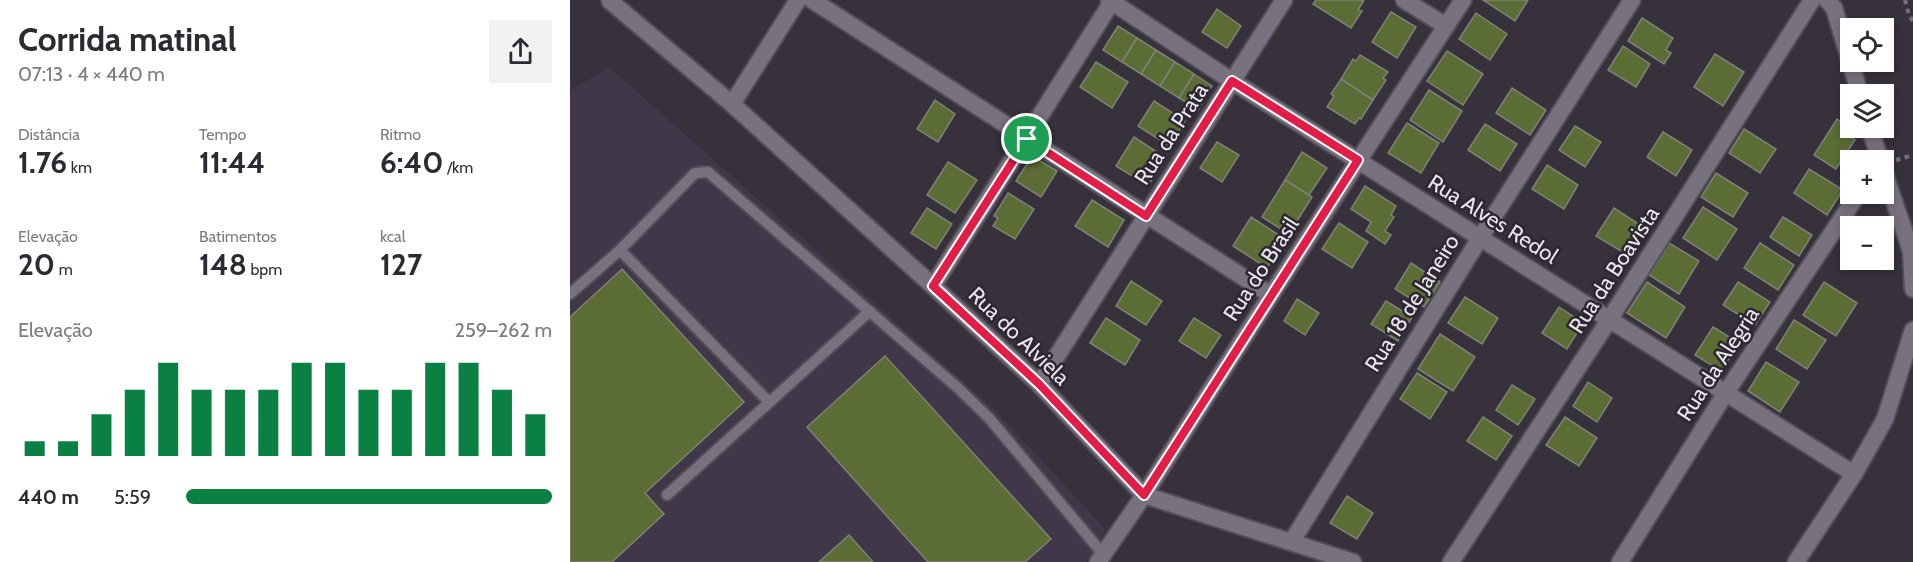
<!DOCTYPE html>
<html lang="pt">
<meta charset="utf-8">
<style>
body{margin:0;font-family:Cabin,sans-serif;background:#f2f2f3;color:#2b2b33;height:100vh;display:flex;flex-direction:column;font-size:22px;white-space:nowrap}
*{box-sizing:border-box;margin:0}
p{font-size:20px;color:#7c7c81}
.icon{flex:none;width:33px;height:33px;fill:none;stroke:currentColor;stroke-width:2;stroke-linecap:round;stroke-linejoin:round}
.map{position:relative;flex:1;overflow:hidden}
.sheet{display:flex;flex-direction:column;background:#fff;width:570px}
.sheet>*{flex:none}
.buttons{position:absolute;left:1270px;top:18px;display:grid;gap:12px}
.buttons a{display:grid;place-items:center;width:54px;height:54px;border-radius:0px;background:#fff;box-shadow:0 3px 9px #0003;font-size:30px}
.pin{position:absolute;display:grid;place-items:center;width:51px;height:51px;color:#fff;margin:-26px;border:3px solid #fff;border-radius:50%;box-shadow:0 2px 6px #0007}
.round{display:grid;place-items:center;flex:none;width:63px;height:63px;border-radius:0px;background:#f2f2f3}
.headline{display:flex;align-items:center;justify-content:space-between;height:102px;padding:0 18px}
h1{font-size:33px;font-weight:800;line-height:45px}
.stats{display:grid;grid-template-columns:repeat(3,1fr);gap:9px;height:102px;padding:6px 18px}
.stats div{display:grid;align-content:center}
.stats b{font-size:30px;font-weight:800}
.stats small{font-size:16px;font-weight:400}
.stats p{font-size:16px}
.chart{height:168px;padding:12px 18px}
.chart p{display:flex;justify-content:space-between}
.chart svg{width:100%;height:108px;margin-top:6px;stroke:#0b8043;stroke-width:6}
ul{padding:0 18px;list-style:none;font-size:20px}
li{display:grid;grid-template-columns:96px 72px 1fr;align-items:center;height:45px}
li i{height:15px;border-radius:8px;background:#0b8043}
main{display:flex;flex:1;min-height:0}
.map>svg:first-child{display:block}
.built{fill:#403848}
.building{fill:#5b6d35;stroke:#7d8276;stroke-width:1.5}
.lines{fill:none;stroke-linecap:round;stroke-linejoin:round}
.service-casing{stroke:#524e57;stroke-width:14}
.minor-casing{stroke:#524e57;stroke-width:20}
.tertiary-casing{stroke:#524e57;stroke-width:20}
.path{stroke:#75717a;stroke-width:4;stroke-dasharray:4.5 4.5;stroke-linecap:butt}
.service{stroke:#78727e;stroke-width:10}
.minor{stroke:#78727e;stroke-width:16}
.tertiary{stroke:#78727e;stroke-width:16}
.route-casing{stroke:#fff;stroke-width:12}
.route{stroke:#e11d48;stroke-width:8}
.labels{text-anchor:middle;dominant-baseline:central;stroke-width:5;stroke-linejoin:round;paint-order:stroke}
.street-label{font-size:22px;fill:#e8e5ec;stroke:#2c2731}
</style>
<main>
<section class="sheet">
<div class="headline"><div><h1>Corrida matinal</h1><p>07:13 · 4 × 440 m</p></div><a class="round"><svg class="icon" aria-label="share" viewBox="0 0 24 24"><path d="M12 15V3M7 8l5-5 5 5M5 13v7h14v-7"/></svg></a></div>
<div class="stats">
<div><p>Distância</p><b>1.76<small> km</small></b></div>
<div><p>Tempo</p><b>11:44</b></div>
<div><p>Ritmo</p><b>6:40<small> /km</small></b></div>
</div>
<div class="stats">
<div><p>Elevação</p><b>20<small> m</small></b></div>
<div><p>Batimentos</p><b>148<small> bpm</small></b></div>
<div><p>kcal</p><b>127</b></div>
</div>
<div class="chart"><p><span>Elevação</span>259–262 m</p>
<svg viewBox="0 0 160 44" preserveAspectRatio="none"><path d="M5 44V38M15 44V38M25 44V27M35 44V17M45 44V6M55 44V17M65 44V17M75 44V17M85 44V6M95 44V6M105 44V17M115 44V17M125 44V6M135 44V6M145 44V17M155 44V27"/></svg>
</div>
<ul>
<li><b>440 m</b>5:59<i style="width:100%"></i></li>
</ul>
</section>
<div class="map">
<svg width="1343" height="562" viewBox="0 0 1343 562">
<rect width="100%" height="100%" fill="#36313b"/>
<!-- built -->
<polygon class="built" points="39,67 424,409 536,530 516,562 0,562 0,91"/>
<!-- building -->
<g class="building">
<polygon points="746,0 794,0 788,10 792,11 781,28 743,4"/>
<polygon points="913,0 958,0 945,21"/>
<polygon points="647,9 671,26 657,48 632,32"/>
<polygon points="821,12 846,27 827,58 802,42"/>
<polygon points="906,13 937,34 920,60 889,39"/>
<polygon points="1072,18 1103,38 1096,50 1101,53 1094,64 1058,41"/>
<polygon points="548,26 567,38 552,62 533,50"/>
<polygon points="567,38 586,50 571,74 552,62"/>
<polygon points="1053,46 1080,64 1066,87 1038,70"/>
<polygon points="586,50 605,62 590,86 571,74"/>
<polygon points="877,51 913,74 893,105 857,81"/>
<polygon points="1145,54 1174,72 1153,106 1124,87"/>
<polygon points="790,55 818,72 813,78 816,80 803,100 771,79 783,59 786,61"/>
<polygon points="526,62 558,82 542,108 510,87"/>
<polygon points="605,62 624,74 609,98 590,86"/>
<polygon points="624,74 642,86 628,110 609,98"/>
<polygon points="771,79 803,100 791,119 789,118 785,124 757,107 764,96 761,94"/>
<polygon points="942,88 976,110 960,135 926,113"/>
<polygon points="859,90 892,111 873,142 840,120"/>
<polygon points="365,100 385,114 368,142 347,129"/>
<polygon points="584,101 615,121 599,146 568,126"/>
<polygon points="1267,119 1283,130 1279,136 1285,140 1266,169 1244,155"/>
<polygon points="837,123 869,143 851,173 818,153"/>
<polygon points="915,124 947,144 930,171 898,150"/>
<polygon points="1005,126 1031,142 1015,167 989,150"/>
<polygon points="1174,129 1206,149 1190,173 1159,153"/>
<polygon points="1093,132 1122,150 1106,176 1077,157"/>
<polygon points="564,137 596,158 578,186 546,166"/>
<polygon points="647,142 669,155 652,182 630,168"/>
<polygon points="732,152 757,168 739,195 715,180"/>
<polygon points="462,156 487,171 471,197 446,181"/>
<polygon points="378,162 407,180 385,213 357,195"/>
<polygon points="977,165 1008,185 994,209 962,189"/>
<polygon points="1239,169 1273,190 1257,215 1224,193"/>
<polygon points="1146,173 1178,193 1163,217 1131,197"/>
<polygon points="715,180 742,197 719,234 692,217"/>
<polygon points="795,186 826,206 821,215 824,217 815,231 821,235 815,244 796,231 801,222 781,209"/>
<polygon points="438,193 464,209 445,239 423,226 428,218 424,216"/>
<polygon points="522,200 554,220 538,247 505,226"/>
<polygon points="1133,207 1167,229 1147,260 1113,238"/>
<polygon points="357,208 382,224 366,249 341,233"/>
<polygon points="1044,208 1073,227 1056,254 1026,236"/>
<polygon points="681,217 715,239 697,268 663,246"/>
<polygon points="1213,217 1242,235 1229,256 1200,237"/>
<polygon points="769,223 798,242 782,268 752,249"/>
<polygon points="1099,243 1129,261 1109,294 1079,275"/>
<polygon points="1190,243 1224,265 1208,290 1174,268"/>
<polygon points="841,263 870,282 854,307 825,289"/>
<polygon points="52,269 174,402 75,493 94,514 42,562 0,562 0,317"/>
<polygon points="561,281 592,301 576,325 546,306"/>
<polygon points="1077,282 1115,307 1096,338 1057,313"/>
<polygon points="1168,282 1200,302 1185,325 1153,305"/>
<polygon points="1254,282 1287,303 1266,336 1233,315"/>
<polygon points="895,297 928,318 912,344 878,323"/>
<polygon points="727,299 749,313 735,335 714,321"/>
<polygon points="816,301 842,317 828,341 801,324"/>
<polygon points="989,307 1013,323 997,349 972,333"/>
<polygon points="536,318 570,340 555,365 520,343"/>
<polygon points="624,318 651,335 636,358 609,341"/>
<polygon points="1224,320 1256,340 1237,369 1206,349"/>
<polygon points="1143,327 1169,343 1151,371 1125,355"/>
<polygon points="870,334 905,357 883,391 848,369"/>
<polygon points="315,356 481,539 455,562 358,562 237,427"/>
<polygon points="1196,362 1229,382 1210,412 1178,391"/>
<polygon points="847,373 877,392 860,419 830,399"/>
<polygon points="1018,382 1042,398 1027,422 1003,406"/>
<polygon points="942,385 965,399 948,425 926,410"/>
<polygon points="913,417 942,436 926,460 897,441"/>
<polygon points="995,417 1027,438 1009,466 976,445"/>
<polygon points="777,496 803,513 787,539 760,523"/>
<polygon points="279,535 303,562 249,562"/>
</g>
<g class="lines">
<!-- service casing -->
<g class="service-casing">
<g id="service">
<polyline points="50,250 199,402"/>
<polyline points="0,294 50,250 125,173 138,172 388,388 419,418 533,554"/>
<polyline points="97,495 300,311"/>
</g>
</g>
<!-- minor casing -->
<g class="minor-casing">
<g id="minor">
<polyline points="242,0 701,295"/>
<polyline points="539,0 662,81 1284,474"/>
<polyline points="834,0 876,26"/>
<polyline points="1257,0 1264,8 1290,94"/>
<polyline points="40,1 162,104 363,286 469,384 574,495 783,562"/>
<polyline points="162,104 228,0"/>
<polyline points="1300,128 1310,160"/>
<polyline points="1314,172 1341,251 1343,289"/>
<polyline points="363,286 543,0"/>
<polyline points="469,384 714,0"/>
<polyline points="722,541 910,238 1062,0"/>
<polyline points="881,562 1039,320 1242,0"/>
<polyline points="1050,562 1155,394 1288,194"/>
<polyline points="1226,562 1284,474 1315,419 1343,330"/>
</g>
</g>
<!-- tertiary casing -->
<g class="tertiary-casing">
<polyline id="tertiary" points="528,562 574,495 701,295 893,0"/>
</g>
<!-- path -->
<g class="path">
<polyline points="1335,0 1339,15 1343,21"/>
<polyline points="1326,160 1343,155"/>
</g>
<!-- service -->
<use href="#service" class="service"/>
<!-- minor -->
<use href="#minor" class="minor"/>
<!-- tertiary -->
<use href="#tertiary" class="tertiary"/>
</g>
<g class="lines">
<!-- route casing -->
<g class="route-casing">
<polygon id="route" points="662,81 788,160 574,495 469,384 363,286 457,139 576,216"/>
</g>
<!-- route -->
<use href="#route" class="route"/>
</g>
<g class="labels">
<!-- street labels -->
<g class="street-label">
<text transform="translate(601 134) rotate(-57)">Rua da Prata</text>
<text transform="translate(923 219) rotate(32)">Rua Alves Redol</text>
<text transform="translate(691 269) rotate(-57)">Rua do Brasil</text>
<text transform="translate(1044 270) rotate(-57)">Rua da Boavista</text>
<text transform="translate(842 303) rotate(-58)">Rua 18 de Janeiro</text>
<text transform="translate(449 336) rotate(44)">Rua do Alviela</text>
<text transform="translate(1148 364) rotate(-57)">Rua da Alegria</text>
</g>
</g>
</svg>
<div class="buttons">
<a><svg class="icon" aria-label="locate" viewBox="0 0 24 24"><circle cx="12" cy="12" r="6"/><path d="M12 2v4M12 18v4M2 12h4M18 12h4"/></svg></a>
<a><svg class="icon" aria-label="layers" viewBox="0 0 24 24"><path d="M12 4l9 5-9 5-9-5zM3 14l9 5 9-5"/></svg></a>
<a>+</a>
<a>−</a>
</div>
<div class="pin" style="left:457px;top:139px;background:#1e9e55"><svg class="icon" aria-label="arrive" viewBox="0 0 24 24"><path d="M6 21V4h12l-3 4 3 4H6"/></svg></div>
</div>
</main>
